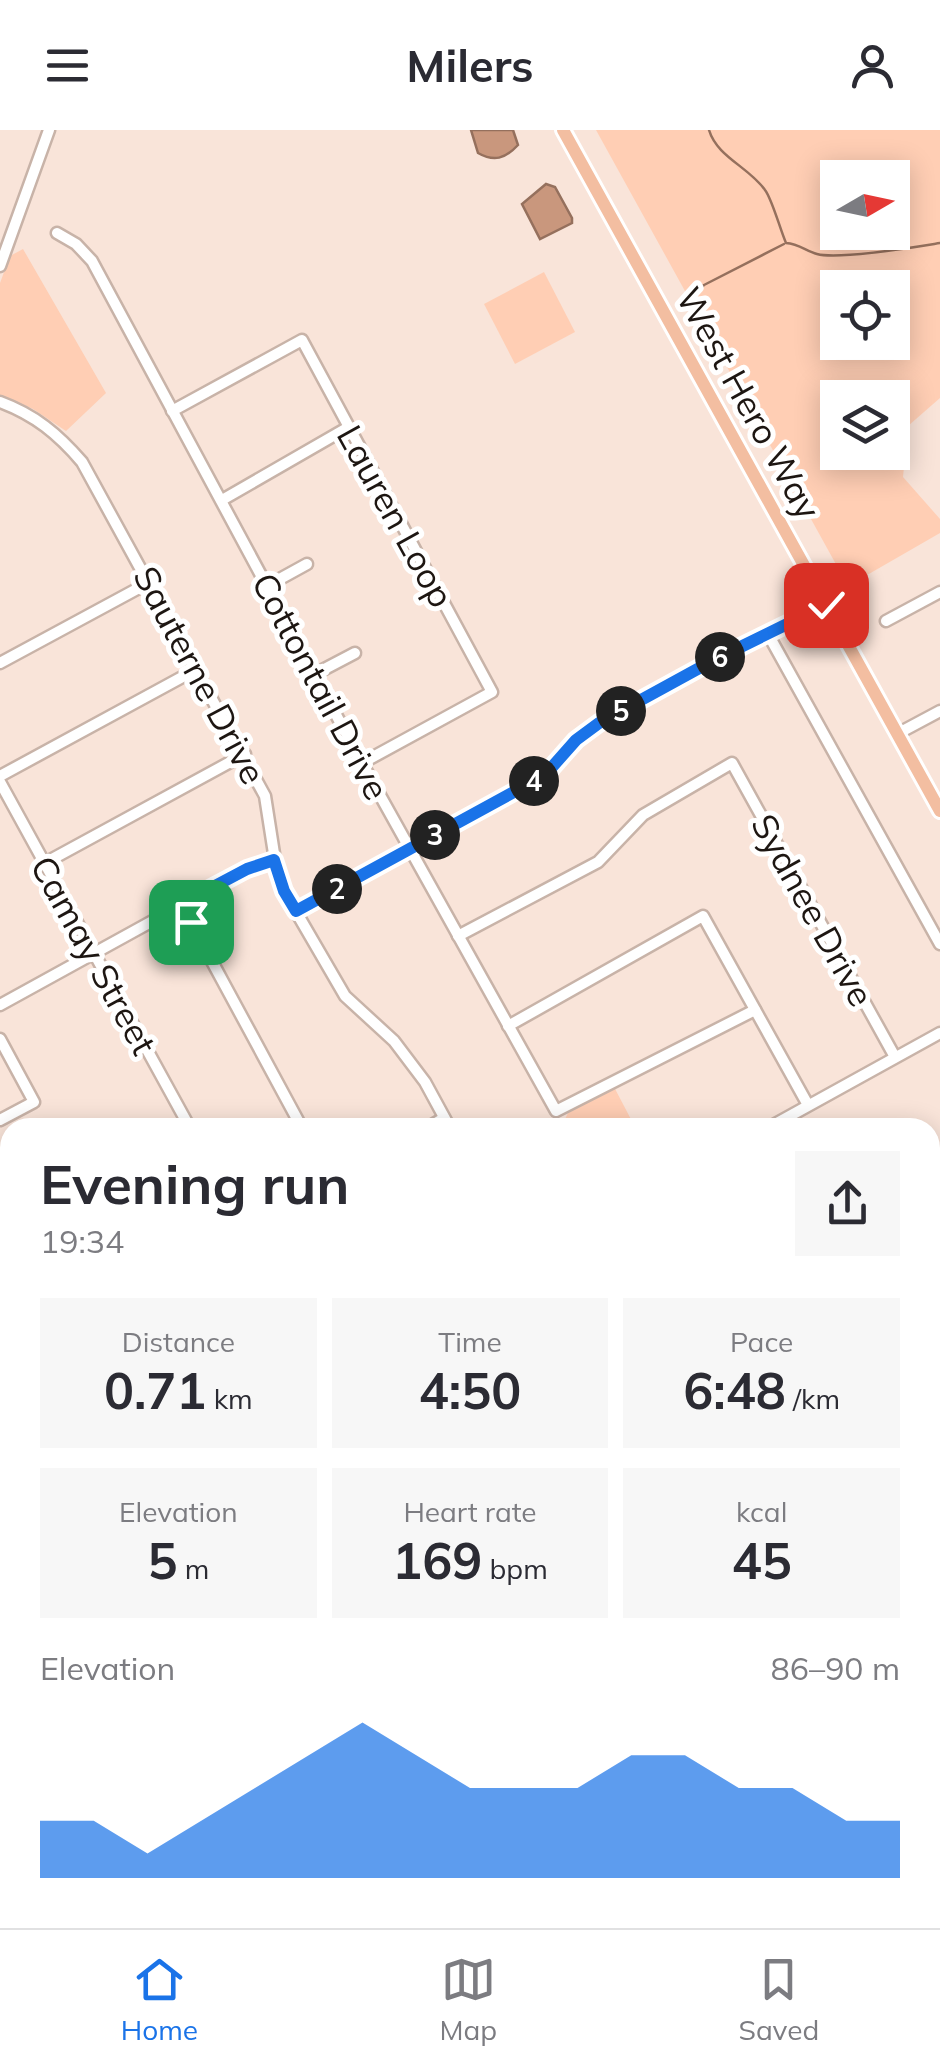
<!DOCTYPE html>
<meta charset="utf-8">
<style>
body{margin:0;font-family:Mulish,sans-serif;background:#f7f7f7;color:#2b2b33;height:100vh;display:flex;flex-direction:column;font-size:38px;white-space:nowrap}
*{box-sizing:border-box;margin:0}
p{font-size:32px;color:#7c7c81}
.icon{flex:none;width:55px;height:55px;fill:none;stroke:currentColor;stroke-width:2;stroke-linecap:round;stroke-linejoin:round}
.map{position:relative;flex:1;overflow:hidden}
.details{position:absolute;left:0px;top:988px;width:940px;height:812px;display:flex;flex-direction:column;background:#fff;border-radius:30px 30px 0 0;box-shadow:0 5px 25px #0003}
.details>*{flex:none}
.needle{width:65px;rotate:81deg}
.fabs{position:absolute;left:820px;top:30px;display:grid;gap:20px}
.fabs a{display:grid;place-items:center;width:90px;height:90px;border-radius:0px;background:#fff;box-shadow:0 5px 25px #0003;font-size:50px}
.pin{position:absolute;display:grid;place-items:center;width:85px;height:85px;color:#fff;margin:-42px;border-radius:20px;box-shadow:0 5px 15px #0006}
.km{position:absolute;width:50px;height:50px;margin:-25px;border-radius:50%;background:#222;color:#fff;font-size:28px;line-height:50px;text-align:center}
.round{display:grid;place-items:center;flex:none;width:105px;height:105px;border-radius:0px;background:#f7f7f7}
.headline{display:flex;align-items:center;justify-content:space-between;height:170px;padding:0 40px}
h1{font-size:55px;font-weight:700;line-height:75px}
.stats{display:grid;grid-template-columns:repeat(3,1fr);gap:15px;height:170px;padding:10px 40px}
.stats div{display:grid;align-content:center;border-radius:0px;background:#f7f7f7;text-align:center}
.stats b{font-size:50px;font-weight:700}
.stats small{font-size:28px;font-weight:400}
.stats p{font-size:28px}
.chart{height:280px;padding:20px 40px}
.chart p{display:flex;justify-content:space-between}
.chart svg{width:100%;height:180px;margin-top:10px;fill:#1a73e8;opacity:.7}
header{display:flex;justify-content:space-between;align-items:center;height:130px;padding:0 40px;background:#fff;font-size:45px;font-weight:700}
.tab-bar{display:flex;justify-content:space-around;align-items:center;height:140px;border-top:2px solid #e1e1e2;background:#fff;font-size:28px;color:#7c7c81}
.tab-bar a{display:grid;justify-items:center;gap:5px}
.tab-bar .selected{color:#1a73e8}
.map>svg:first-child{display:block}
.green{fill:#ffceb4;fill-rule:evenodd}
.water{fill:#c9977d;stroke:#95705d;stroke-width:2.5}
.lines{fill:none;stroke-linecap:round;stroke-linejoin:round}
.stream{stroke:#95705d;stroke-width:2.5}
.river{stroke:#c9977d;stroke-width:14}
.minor-casing{stroke:#c8b3a8;stroke-width:15}
.major-casing{stroke:#fff;stroke-width:18}
.minor{stroke:#fff;stroke-width:10}
.major{stroke:#f3bea1;stroke-width:12}
.route-casing{stroke:#fff;stroke-width:20}
.route{stroke:#1a73e8;stroke-width:12}
.labels{text-anchor:middle;dominant-baseline:central;stroke-width:10;stroke-linejoin:round;paint-order:stroke}
.street-label{font-size:35px;fill:#1d1612;stroke:#fff}
</style>
<header><svg class="icon" aria-label="menu" viewBox="0 0 24 24"><path d="M4 6h16M4 12h16M4 18h16"/></svg>Milers<svg class="icon" aria-label="person" viewBox="0 0 24 24"><circle cx="12" cy="8" r="4"/><path d="M4 21q1-7 8-7t8 7"/></svg></header>
<div class="map">
<svg width="940" height="1798" viewBox="0 0 940 1798">
<rect width="100%" height="100%" fill="#f9e4d9"/>
<!-- green -->
<g class="green">
<path d="M596,0h344v268l-32,28 -5,51 37,42v14l-92,53zM838,48h54v54h-54zM838,158h54v54h-54zM838,268h54v54h-54z"/>
<polygon points="23,119 106,263 66,301 33,279 0,265 0,153 10,126"/>
<polygon points="544,142 575,202 515,234 484,174"/>
<polygon points="613,955 635,997 552,998 563,993 570,979"/>
</g>
<!-- water -->
<g class="water">
<path d="M471,0h42l5,15c-13,14 -24,17 -40,8z"/>
<polygon points="546,54 555,57 572,88 572,93 540,109 522,74"/>
</g>
<g class="lines">
<!-- stream -->
<g class="stream">
<path d="M709,0c8,27 40,37 56,60 7,9 15,39 21,53 13,1 20,8 31,11 22,6 98,-7 123,-11"/>
<polyline points="687,171 704,155 784,114"/>
</g>
<!-- river -->
<g class="river">
<polyline points="0,1140 10,1141"/>
<polyline points="930,1683 940,1688"/>
</g>
<!-- minor casing -->
<g class="minor-casing">
<g id="minor">
<polyline points="57,103 76,114 92,131 362,633 556,981 755,880"/>
<polyline points="0,136 49,0"/>
<path d="M0,272c35,13 58,32 82,60l183,334 10,64 9,31 61,105 49,45 31,41 25,46"/>
<polyline points="172,281 302,210 492,562 362,633"/>
<polyline points="222,370 347,298"/>
<polyline points="267,456 307,434"/>
<polyline points="886,491 940,462"/>
<polyline points="768,504 940,814"/>
<polyline points="0,533 150,452"/>
<polyline points="315,544 355,523"/>
<polyline points="897,604 940,581"/>
<polyline points="0,646 197,539"/>
<polyline points="0,652 190,998"/>
<polyline points="43,734 245,624"/>
<polyline points="181,774 302,998"/>
<polyline points="296,781 545,645 576,610 599,593 714,530 826,475"/>
<polyline points="458,806 598,732 643,685 732,633 895,927"/>
<polyline points="0,875 247,739 275,730"/>
<polyline points="508,896 703,786 808,975"/>
<polyline points="0,909 34,972 0,990"/>
<polyline points="427,998 444,988"/>
<polyline points="768,998 940,903"/>
<polyline points="930,1032 934,1029"/>
<polyline points="930,1152 940,1147"/>
<polyline points="0,1249 1,1229"/>
<polyline points="0,1330 10,1330"/>
<polyline points="930,1349 940,1368"/>
<polyline points="0,1565 10,1581"/>
<polyline points="0,1724 10,1719"/>
<polyline points="195,1790 201,1798"/>
<polyline points="453,1790 458,1798"/>
<polyline points="611,1790 615,1798"/>
<polyline points="877,1790 881,1798"/>
<polyline points="73,1798 88,1790"/>
<polyline points="632,1798 646,1790"/>
<polyline points="833,1798 847,1790"/>
</g>
</g>
<!-- major casing -->
<g class="major-casing">
<polyline id="major" points="563,0 940,681"/>
</g>
<!-- minor -->
<use href="#minor" class="minor"/>
<!-- major -->
<use href="#major" class="major"/>
</g>
<g class="lines">
<!-- route casing -->
<g class="route-casing">
<polyline id="route" points="191,792 181,774 247,739 274,730 284,761 296,781 545,645 576,610 599,593 714,530 826,475"/>
</g>
<!-- route -->
<use href="#route" class="route"/>
</g>
<g class="labels">
<!-- street labels -->
<g class="street-label">
<text transform="translate(749 273) rotate(61)">West Hero Way</text>
<text transform="translate(396 386) rotate(61)">Lauren Loop</text>
<text transform="translate(200 545) rotate(62)">Sauterne Drive</text>
<text transform="translate(321 556) rotate(62)">Cottontail Drive</text>
<text transform="translate(813 780) rotate(61)">Sydnee Drive</text>
<text transform="translate(94 825) rotate(61)">Camay Street</text>
</g>
</g>
</svg>
<div class="fabs">
<a><svg class="needle" viewBox="-14 -14 28 28"><path d="M0-13l5 13h-10z" fill="#e53935"/><path d="M0 13l5-13h-10z" fill="#7c7c81"/></svg></a>
<a><svg class="icon" aria-label="locate" viewBox="0 0 24 24"><circle cx="12" cy="12" r="6"/><path d="M12 2v4M12 18v4M2 12h4M18 12h4"/></svg></a>
<a><svg class="icon" aria-label="layers" viewBox="0 0 24 24"><path d="M12 4l9 5-9 5-9-5zM3 14l9 5 9-5"/></svg></a>
</div>
<div class="pin" style="left:191px;top:792px;background:#1e9e55"><svg class="icon" aria-label="arrive" viewBox="0 0 24 24"><path d="M6 21V4h12l-3 4 3 4H6"/></svg></div>
<div class="pin" style="left:826px;top:475px;background:#d93025"><svg class="icon" aria-label="check" viewBox="0 0 24 24"><path d="M5 12l5 5 9-10"/></svg></div>
<b class="km" style="left:337px;top:759px">2</b>
<b class="km" style="left:435px;top:705px">3</b>
<b class="km" style="left:534px;top:651px">4</b>
<b class="km" style="left:621px;top:581px">5</b>
<b class="km" style="left:720px;top:527px">6</b>
<section class="details">
<div class="headline"><div><h1>Evening run</h1><p>19:34</p></div><a class="round"><svg class="icon" aria-label="share" viewBox="0 0 24 24"><path d="M12 15V3M7 8l5-5 5 5M5 13v7h14v-7"/></svg></a></div>
<div class="stats">
<div><p>Distance</p><b>0.71<small> km</small></b></div>
<div><p>Time</p><b>4:50</b></div>
<div><p>Pace</p><b>6:48<small> /km</small></b></div>
</div>
<div class="stats">
<div><p>Elevation</p><b>5<small> m</small></b></div>
<div><p>Heart rate</p><b>169<small> bpm</small></b></div>
<div><p>kcal</p><b>45</b></div>
</div>
<div class="chart"><p><span>Elevation</span>86–90 m</p>
<svg viewBox="0 0 160 44" preserveAspectRatio="none"><path d="M0 44V30L10 30L20 38L30 30L40 22L50 14L60 6L70 14L80 22L90 22L100 22L110 14L120 14L130 22L140 22L150 30L160 30V44z"/></svg>
</div>
</section>
</div>
<nav class="tab-bar">
<a class="selected"><svg class="icon" aria-label="home" viewBox="0 0 24 24"><path d="M3 11l9-7 9 7M6 9v11h12V9"/></svg>Home</a>
<a><svg class="icon" aria-label="map" viewBox="0 0 24 24"><path d="M3 6l6-2 6 2 6-2v14l-6 2-6-2-6 2zM9 4v14M15 6v14"/></svg>Map</a>
<a><svg class="icon" aria-label="saved" viewBox="0 0 24 24"><path d="M7 4h10v16l-5-4-5 4z"/></svg>Saved</a>
</nav>
